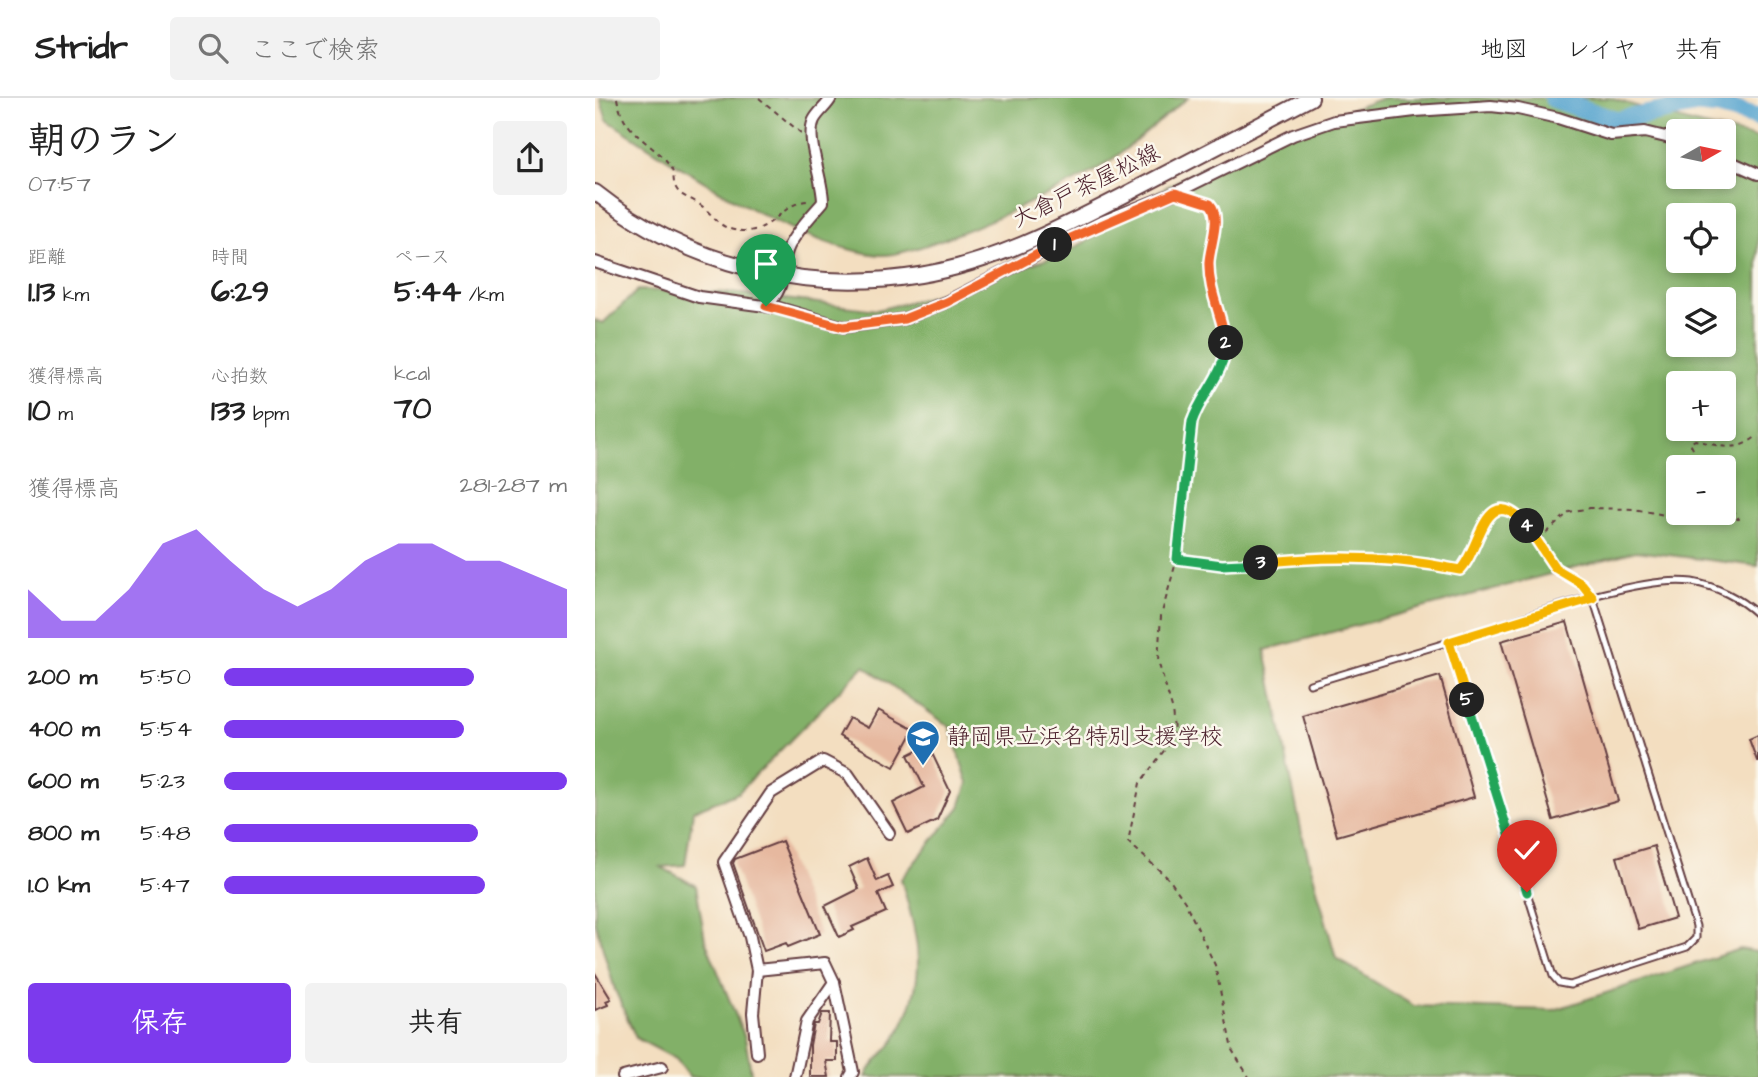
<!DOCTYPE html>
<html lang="ja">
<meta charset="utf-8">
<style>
body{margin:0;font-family:"Architects Daughter","Klee One",sans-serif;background:#f2f2f2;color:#222;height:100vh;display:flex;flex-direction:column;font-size:26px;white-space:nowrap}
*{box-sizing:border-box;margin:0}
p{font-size:23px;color:#767676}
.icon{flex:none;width:38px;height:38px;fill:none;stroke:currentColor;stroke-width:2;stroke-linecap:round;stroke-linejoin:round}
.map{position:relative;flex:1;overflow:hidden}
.drawer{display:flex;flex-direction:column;background:#fff;width:595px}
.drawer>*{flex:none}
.needle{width:46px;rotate:81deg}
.buttons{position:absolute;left:1071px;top:21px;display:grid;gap:14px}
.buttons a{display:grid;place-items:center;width:70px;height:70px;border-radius:7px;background:#fff;box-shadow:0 4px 10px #0003;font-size:35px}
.pin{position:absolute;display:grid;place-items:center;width:60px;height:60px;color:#fff;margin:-72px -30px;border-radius:50% 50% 50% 0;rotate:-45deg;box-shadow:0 0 7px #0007}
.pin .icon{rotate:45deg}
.km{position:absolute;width:35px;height:35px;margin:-18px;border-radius:50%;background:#222;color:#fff;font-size:19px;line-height:35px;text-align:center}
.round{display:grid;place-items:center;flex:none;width:74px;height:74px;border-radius:7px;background:#f2f2f2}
.summary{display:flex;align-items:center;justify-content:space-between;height:119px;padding:0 28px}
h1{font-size:38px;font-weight:700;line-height:52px}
.figures{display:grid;grid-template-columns:repeat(3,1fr);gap:10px;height:119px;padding:7px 28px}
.figures div{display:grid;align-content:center}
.figures b{font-size:30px;font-weight:700}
.figures small{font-size:19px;font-weight:400}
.figures p{font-size:19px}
.chart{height:196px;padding:14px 28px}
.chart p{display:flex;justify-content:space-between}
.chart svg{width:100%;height:126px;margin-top:7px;fill:#7c3aed;opacity:.7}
.cta{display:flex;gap:14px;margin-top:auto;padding:14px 28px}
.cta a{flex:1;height:80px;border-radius:7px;background:#7c3aed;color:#fff;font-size:28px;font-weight:700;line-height:80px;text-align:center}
.cta a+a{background:#f2f2f2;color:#222}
ul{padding:0 28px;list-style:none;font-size:23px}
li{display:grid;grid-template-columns:112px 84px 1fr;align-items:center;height:52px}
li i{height:18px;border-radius:9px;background:#7c3aed}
header{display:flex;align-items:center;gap:42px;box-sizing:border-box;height:98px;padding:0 35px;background:#fff;border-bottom:2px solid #e0e0e0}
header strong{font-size:33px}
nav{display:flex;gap:38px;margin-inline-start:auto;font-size:24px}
.search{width:490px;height:63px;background:#f2f2f2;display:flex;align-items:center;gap:18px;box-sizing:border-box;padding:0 24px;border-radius:7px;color:#767676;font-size:26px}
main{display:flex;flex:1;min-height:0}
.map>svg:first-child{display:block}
.forest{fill:#82b068;stroke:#66684a;stroke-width:2;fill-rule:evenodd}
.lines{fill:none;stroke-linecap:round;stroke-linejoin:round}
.river{stroke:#56a4cf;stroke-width:19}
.building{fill:#e6b89f}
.lane-casing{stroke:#633c41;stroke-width:9}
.street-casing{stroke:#633c41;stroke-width:14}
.secondary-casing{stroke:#633c41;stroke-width:18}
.path{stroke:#633c41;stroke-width:2;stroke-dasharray:5 5;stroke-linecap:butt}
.lane{stroke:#fff;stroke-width:5}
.street{stroke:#fff;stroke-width:10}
.secondary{stroke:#fff;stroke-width:14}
.split-1-casing{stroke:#fff;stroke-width:14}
.split-2-casing{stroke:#fff;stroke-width:14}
.split-3-casing{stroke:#fff;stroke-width:14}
.split-4-casing{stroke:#fff;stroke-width:14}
.split-5-casing{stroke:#fff;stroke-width:14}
.split-6-casing{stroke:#fff;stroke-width:14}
.split-1{stroke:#f0652b;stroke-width:9}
.split-2{stroke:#f0652b;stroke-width:9}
.split-3{stroke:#22a559;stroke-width:9}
.split-4{stroke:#f5b400;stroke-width:9}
.split-5{stroke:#f5b400;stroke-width:9}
.split-6{stroke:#22a559;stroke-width:9}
.labels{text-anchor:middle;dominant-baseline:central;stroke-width:5;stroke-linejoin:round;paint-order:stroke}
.street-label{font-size:23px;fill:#4a1f2b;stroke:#fbf7ec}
.poi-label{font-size:23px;fill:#4a1f2b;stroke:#fbf7ec;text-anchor:start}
</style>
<header>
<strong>Stridr</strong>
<div class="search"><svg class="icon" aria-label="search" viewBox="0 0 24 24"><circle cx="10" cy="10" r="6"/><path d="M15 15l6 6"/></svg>ここで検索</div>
<nav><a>地図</a><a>レイヤ</a><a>共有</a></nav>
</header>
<main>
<section class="drawer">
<div class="summary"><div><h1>朝のラン</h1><p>07:57</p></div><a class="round"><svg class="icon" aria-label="share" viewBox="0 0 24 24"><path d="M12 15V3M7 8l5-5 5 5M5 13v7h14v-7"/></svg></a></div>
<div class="figures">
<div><p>距離</p><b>1.13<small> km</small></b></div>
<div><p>時間</p><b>6:29</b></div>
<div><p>ペース</p><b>5:44<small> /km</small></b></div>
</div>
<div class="figures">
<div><p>獲得標高</p><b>10<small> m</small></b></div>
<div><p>心拍数</p><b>133<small> bpm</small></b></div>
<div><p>kcal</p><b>70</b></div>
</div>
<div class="chart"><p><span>獲得標高</span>281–287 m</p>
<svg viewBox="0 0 160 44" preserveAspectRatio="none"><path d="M0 44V27L10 38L20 38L30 27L40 11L50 6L60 17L70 27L80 33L90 27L100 17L110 11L120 11L130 17L140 17L150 22L160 27V44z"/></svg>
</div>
<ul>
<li><b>200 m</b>5:50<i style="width:73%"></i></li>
<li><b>400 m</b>5:54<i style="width:70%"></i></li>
<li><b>600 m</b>5:23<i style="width:100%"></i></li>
<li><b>800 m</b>5:48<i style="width:74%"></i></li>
<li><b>1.0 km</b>5:47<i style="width:76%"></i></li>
</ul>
<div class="cta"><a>保存</a><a>共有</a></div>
</section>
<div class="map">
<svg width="1163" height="979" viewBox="0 0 1163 979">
<rect width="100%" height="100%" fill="#fbf7ec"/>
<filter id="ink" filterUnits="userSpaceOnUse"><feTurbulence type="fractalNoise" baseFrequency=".0143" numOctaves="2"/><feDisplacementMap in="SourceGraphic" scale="14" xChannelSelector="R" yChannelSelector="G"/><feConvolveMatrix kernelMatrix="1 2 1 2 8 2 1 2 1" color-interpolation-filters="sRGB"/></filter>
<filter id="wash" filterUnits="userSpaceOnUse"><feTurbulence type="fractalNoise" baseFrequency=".00686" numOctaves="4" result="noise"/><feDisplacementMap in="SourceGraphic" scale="28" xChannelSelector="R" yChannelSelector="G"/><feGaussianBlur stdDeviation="1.57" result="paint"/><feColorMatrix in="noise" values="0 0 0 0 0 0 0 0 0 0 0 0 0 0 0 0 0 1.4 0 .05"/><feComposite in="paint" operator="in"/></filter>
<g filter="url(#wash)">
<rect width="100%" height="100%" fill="#f3dec0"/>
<!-- forest -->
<g class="forest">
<path d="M5,0h588c-30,23 -59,52 -92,72 -35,20 -180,88 -216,85 -85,-8 -201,-89 -273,-135z"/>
<path d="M788,0h227l85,26 63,14v428l-122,-15 -371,99 37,184 34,124 78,48 140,4 186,-61 18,3v125h-892c5,-15 21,-25 29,-38 35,-60 24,-97 6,-160l59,-72 8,-24 -18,-56 -86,-61 -126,127 -45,18 -8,54 -24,2 35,19 9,54 40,98 7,39h-62l-14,-18 -40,-21 -21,-48 -20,-68v-602l8,3 35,-33 97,3 142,17 44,-11 139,-44 31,-16 62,-45 77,-41zM1083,33h46v46h-46zM1083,117h46v46h-46zM1083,201h46v46h-46zM1083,285h46v46h-46zM1083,369h46v46h-46z"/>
</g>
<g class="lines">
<!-- river -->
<polyline class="river" points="958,0 1021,23 1102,6 1124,8 1163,19"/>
</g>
<g id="blocks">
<!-- building -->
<g class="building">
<polygon points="972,524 1023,703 958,722 906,543"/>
<polygon points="845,578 879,699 742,738 708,618"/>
<polygon points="283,612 319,632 299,669 244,638 254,620 273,630"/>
<polygon points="1163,637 1163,663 1162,663 1154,641"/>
<polygon points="333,647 355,693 342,722 313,736 298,705 329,689 313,657"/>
<polygon points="187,743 225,836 193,849 191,845 169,853 138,765 140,761"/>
<polygon points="1059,748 1080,820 1043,831 1022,759"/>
<polygon points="272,760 282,783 293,778 298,789 283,796 291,814 257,829 259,832 244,839 230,808 264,791 254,769"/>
<polygon points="0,875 16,901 11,903 13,907 0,912"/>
<polygon points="227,915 235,915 234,944 242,944 242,963 231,963 234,979 215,979 215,947 219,926 223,926"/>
</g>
</g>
</g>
<g filter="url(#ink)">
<use href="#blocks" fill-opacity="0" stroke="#633c41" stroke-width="2"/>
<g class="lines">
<!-- lane casing -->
<g class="lane-casing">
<g id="lane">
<path d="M854,544c59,-18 186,-68 243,-60 24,4 48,16 66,33"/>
<polyline points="715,586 854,544 958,878 964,885 975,887 1092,849 1101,840 1101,828 998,500"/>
</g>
</g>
<!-- street casing -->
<g class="street-casing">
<g id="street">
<polyline points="1129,61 1163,76"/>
<polyline points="0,164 104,199 184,210 249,229 309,221 351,204 504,125 580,95 698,37 739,23 820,13 896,8 923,11 963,20 1016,37 1050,34 1083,42"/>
<path d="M171,208c23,-20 12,-37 23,-60 9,-17 22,-30 34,-44 0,-24 -18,-63 -9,-82 4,-8 13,-14 17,-22"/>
<polyline points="162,955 158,915 162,872"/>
<polyline points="28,979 67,969"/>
<polyline points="200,979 212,923 239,884"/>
<polyline points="255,979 258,974 239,884 230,865 162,872 155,839 129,764 176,695 228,663 253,676 294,735"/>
</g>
</g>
<!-- secondary casing -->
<g class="secondary-casing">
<path id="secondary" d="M0,94c92,73 210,102 325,83 75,-12 146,-50 212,-84 60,-31 119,-62 179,-93"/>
</g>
<!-- path -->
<g class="path">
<path d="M22,0c6,39 41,46 55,72 2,5 1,11 3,16 4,10 13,11 21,16 20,12 20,29 49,29 30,0 38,-31 66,-30"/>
<polyline points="164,0 206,35"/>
<polyline points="593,99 615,106 621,118 615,153 615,185 632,247 622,278 604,304 597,324 585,450 566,518 563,563 577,610 579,633 571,650 545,685 533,744 574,781 590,804 620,867 637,952 654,979"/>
<path d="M1107,369l-12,-24 5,-3c26,6 41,14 63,-5"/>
<polyline points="944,442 974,414 995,410 1039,411 1101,423 1144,421 1129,400"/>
<path d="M583,461l44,6 110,-8 42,2 86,11c15,-15 14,-43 30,-56 29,-24 52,43 67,55 10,8 21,11 30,22"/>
</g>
<!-- lane -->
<use href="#lane" class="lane"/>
<!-- street -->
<use href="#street" class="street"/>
<!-- secondary -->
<use href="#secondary" class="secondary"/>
</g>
</g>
<g class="lines" filter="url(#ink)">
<!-- split-1 casing -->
<g class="split-1-casing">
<polyline id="split-1" points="171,208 248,229 309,221 352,204 460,147"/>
</g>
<!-- split-2 casing -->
<g class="split-2-casing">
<path id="split-2" d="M460,147l120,-52 35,11c12,13 0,41 -1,58 -1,29 13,53 17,81"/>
</g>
<!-- split-3 casing -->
<g class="split-3-casing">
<path id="split-3" d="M631,245c0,30 -25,51 -34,79l-15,137 45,6 39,-2"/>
</g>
<!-- split-4 casing -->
<g class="split-4-casing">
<path id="split-4" d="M666,465c66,-8 134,-7 199,7 21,-20 24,-93 67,-44"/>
</g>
<!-- split-5 casing -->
<g class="split-5-casing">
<polyline id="split-5" points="872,602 854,544 998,500 987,486 960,470 932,428"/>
</g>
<!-- split-6 casing -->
<g class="split-6-casing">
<polyline id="split-6" points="872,602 932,794"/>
</g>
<!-- split-1 -->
<use href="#split-1" class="split-1"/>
<!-- split-2 -->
<use href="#split-2" class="split-2"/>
<!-- split-3 -->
<use href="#split-3" class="split-3"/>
<!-- split-4 -->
<use href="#split-4" class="split-4"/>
<!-- split-5 -->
<use href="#split-5" class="split-5"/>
<!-- split-6 -->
<use href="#split-6" class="split-6"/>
</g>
<!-- icons -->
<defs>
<g id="school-pin" transform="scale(1.75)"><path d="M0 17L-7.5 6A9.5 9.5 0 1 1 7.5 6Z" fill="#1f6fb2" stroke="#fbf7ec"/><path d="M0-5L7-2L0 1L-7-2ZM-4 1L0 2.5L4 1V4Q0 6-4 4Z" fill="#fff"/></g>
</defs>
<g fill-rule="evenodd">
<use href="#school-pin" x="328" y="639"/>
</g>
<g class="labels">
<!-- street labels -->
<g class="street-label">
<text transform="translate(491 88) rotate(-26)">大倉戸茶屋松線</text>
</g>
<!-- poi labels -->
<g class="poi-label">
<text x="352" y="639">静岡県立浜名特別支援学校</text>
</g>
</g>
</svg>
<div class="buttons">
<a><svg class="needle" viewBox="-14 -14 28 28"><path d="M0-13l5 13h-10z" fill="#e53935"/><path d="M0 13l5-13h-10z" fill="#767676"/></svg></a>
<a><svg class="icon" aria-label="locate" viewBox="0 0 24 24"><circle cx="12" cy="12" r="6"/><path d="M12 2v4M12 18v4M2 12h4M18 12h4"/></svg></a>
<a><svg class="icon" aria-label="layers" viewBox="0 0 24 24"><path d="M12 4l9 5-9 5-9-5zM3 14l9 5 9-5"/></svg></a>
<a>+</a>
<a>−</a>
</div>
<div class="pin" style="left:171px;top:208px;background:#1e9e55"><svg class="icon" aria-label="arrive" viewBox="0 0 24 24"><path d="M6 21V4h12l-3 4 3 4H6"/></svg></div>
<div class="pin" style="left:932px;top:794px;background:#d93025"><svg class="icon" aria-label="check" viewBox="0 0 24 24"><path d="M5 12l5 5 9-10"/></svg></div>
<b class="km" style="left:460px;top:147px">1</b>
<b class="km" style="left:631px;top:245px">2</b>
<b class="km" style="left:666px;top:465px">3</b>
<b class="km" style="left:932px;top:428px">4</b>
<b class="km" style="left:872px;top:602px">5</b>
</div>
</main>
